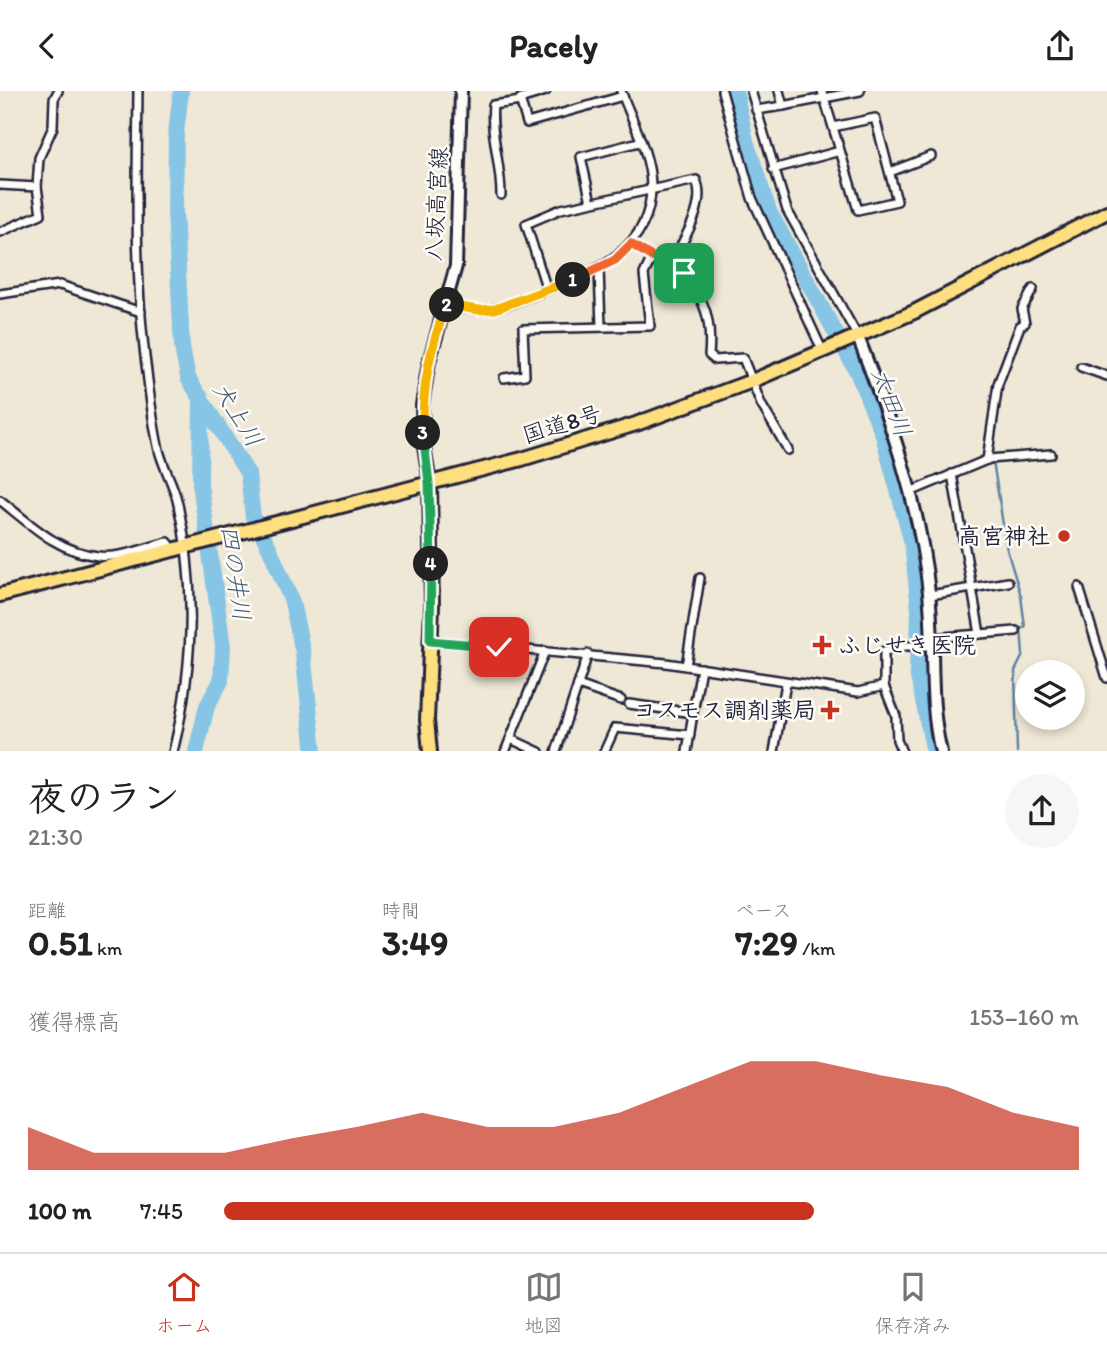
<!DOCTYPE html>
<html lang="ja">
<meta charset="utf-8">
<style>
body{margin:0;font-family:Itim,"Klee One",sans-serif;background:#f6f6f6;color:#222;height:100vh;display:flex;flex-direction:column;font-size:26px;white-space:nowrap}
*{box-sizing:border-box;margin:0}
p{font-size:23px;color:#767676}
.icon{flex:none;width:38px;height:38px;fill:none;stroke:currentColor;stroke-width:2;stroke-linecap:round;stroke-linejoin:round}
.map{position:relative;height:660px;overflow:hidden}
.sheet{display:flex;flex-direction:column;background:#fff;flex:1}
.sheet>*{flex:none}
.fabs{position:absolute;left:1015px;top:569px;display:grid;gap:14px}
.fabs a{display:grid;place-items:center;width:70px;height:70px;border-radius:50%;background:#fff;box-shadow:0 4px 10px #0003;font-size:35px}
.pin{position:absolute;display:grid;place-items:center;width:60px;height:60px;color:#fff;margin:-30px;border-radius:14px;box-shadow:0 4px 10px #0006}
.km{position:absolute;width:35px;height:35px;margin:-18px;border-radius:50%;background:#222;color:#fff;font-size:19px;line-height:35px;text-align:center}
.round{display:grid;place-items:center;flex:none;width:74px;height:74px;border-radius:37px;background:#f6f6f6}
.headline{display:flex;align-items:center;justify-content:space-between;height:119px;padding:0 28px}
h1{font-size:38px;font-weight:800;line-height:52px}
.figures{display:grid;grid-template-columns:repeat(3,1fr);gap:10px;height:119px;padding:7px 28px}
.figures div{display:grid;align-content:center}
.figures b{font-size:35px;font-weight:800}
.figures small{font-size:19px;font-weight:400}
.figures p{font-size:19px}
.chart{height:196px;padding:14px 28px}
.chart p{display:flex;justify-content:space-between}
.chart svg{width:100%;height:126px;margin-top:7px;fill:#c8321e;opacity:.7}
ul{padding:0 28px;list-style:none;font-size:23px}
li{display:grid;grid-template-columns:112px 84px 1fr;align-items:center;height:52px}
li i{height:18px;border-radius:9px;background:#c8321e}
header{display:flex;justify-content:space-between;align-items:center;height:91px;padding:0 28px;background:#fff;font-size:32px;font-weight:800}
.tabs{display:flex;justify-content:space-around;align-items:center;height:98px;border-top:2px solid #e0e0e0;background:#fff;font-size:19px;color:#767676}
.tabs a{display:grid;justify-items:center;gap:4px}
.tabs .selected{color:#c8321e}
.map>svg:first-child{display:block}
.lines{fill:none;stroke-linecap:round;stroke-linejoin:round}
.stream{stroke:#5e84a2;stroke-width:2.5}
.river{stroke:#86c5e6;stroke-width:16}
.minor-casing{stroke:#22223b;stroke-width:12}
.secondary-casing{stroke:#22223b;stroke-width:16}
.primary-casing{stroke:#22223b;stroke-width:18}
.trunk-casing{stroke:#22223b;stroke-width:18}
.minor{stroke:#fdfcf7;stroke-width:7}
.secondary{stroke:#fdfcf7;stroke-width:10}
.primary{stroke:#fedf80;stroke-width:12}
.trunk{stroke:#fedf80;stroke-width:12}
.split-1-casing{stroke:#fff;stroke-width:14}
.split-2-casing{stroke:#fff;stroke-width:14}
.split-3-casing{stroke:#fff;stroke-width:14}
.split-4-casing{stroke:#fff;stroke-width:14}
.split-5-casing{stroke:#fff;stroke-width:14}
.split-1{stroke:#f0652b;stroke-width:9}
.split-2{stroke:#f5b400;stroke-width:9}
.split-3{stroke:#f5b400;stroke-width:9}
.split-4{stroke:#22a559;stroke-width:9}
.split-5{stroke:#22a559;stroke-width:9}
.poi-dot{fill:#c8321e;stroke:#fdfcf7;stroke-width:2.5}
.labels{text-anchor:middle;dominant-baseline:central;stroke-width:5;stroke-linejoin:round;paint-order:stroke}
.street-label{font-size:23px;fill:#22223b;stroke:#fdfcf7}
.poi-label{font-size:23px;font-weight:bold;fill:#22223b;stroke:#fdfcf7;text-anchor:end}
.water-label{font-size:24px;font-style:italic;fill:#455b77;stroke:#fdfcf7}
</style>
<header><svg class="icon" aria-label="back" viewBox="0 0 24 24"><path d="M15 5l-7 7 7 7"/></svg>Pacely<svg class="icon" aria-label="share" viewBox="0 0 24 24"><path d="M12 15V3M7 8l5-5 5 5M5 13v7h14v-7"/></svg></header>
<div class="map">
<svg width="1107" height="661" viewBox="0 0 1107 661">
<rect width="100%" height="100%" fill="#f0e8d6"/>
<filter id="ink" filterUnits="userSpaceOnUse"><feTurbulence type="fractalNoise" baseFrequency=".0143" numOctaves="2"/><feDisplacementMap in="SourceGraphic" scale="14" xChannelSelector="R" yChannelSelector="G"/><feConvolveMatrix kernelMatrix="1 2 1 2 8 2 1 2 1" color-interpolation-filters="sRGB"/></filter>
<g filter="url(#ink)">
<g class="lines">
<!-- stream -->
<polyline class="stream" points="913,404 993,370 1007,459 1021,505 1025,536 1021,537 1023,564 1015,580 1017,661"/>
<!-- river -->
<g class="river">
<polyline points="181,0 176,43 175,121 182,256 188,287 248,383 253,426 269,456 292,511 303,562 314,661"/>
<polyline points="735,0 746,50 769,120 857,281 883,344 912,452 919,519 917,581 934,661"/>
<polyline points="196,661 207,615 221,590 223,555 200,393 201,306"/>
</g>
<!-- minor casing -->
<g class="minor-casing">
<g id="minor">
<path d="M138,0c-1,93 -4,188 9,281 3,25 6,53 12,78 4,17 14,33 18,50 20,85 17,167 -4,252"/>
<polyline points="546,0 520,8 527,32 623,5"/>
<polyline points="722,0 752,107 823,261"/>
<polyline points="751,0 787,119 858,246"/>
<polyline points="779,0 783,15 860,0"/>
<polyline points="822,0 858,119 897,110 875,27 833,36"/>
<polyline points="756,19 783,15"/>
<polyline points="773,78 840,60"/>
<polyline points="890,81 931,65"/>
<polyline points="0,94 37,96"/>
<path d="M501,104c0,-31 -11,-61 -8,-90l28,-4"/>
<polyline points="591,111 581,66 639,51"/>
<polyline points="0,141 41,123 37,96 39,67 53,36 54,8 58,0"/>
<polyline points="631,153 652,166"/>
<path d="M673,170c28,33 40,51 36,94l6,5 28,-2 18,46 27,46"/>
<polyline points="599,178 601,236"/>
<polyline points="0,203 60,194 141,221"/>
<path d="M446,214c11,2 22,5 32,5 21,1 42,-10 61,-17 51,-20 112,-40 112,-106 0,-32 -19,-66 -30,-96"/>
<polyline points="1081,276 1107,285"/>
<path d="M504,287l21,-3 -2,-46 127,-3 -6,-52 8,-17 21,4c11,-23 34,-56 23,-81l-135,29 -35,15 21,66"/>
<polyline points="987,369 998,293 1020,235 1025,232 1022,218 1033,198"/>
<polyline points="952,383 980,543"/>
<polyline points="910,401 989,368 1051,363"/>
<path d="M0,409c30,24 58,52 98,56 21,3 49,-9 70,-14l6,8"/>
<polyline points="1079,496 1107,587"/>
<polyline points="930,504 1008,491"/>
<polyline points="931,547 1016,540"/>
<polyline points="430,550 666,572 858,601 884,595"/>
<polyline points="686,575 700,487"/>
<polyline points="578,594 621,609"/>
<polyline points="629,613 693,622 701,577"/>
<polyline points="511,648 539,661"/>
<polyline points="505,661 545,560"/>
<polyline points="556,661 588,563"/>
<polyline points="604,661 615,637 690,644"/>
<polyline points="687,661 693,622"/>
<polyline points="774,661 786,592"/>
<polyline points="902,661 897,649 896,625 884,595 884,560 905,555 930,555"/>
</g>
</g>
<!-- secondary casing -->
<g class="secondary-casing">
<g id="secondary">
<path d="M858,246c32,83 62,167 71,256 6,53 -1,106 12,159"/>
<polyline points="430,392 423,350 422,314 429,271 456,175 461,0"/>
</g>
</g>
<!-- primary casing -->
<g class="primary-casing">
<polyline id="primary" points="430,392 432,515 427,629 430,661"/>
</g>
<!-- trunk casing -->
<g class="trunk-casing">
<polyline id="trunk" points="0,504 522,368 636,333 752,290 914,221 1107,121"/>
</g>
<!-- minor -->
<use href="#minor" class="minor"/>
<!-- secondary -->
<use href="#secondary" class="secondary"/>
<!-- primary -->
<use href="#primary" class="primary"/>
<!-- trunk -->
<use href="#trunk" class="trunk"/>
</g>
</g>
<g class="lines" filter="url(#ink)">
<!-- split-1 casing -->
<g class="split-1-casing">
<polyline id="split-1" points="573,189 615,169 631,153 652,166 673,170 684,182"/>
</g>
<!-- split-2 casing -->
<g class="split-2-casing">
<polyline id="split-2" points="447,214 479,219 495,218 573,189"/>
</g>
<!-- split-3 casing -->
<g class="split-3-casing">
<path id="split-3" d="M423,342c-1,-43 7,-88 24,-128"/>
</g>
<!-- split-4 casing -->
<g class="split-4-casing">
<polyline id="split-4" points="423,342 429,392 431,473"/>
</g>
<!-- split-5 casing -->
<g class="split-5-casing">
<polyline id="split-5" points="431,473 430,550 499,556"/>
</g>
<!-- split-1 -->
<use href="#split-1" class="split-1"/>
<!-- split-2 -->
<use href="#split-2" class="split-2"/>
<!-- split-3 -->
<use href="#split-3" class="split-3"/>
<!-- split-4 -->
<use href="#split-4" class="split-4"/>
<!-- split-5 -->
<use href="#split-5" class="split-5"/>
</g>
<!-- markers -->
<g class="poi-dot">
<circle cx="1064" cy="445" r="7"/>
<path d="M818.5 543.5h7v7h7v7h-7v7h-7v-7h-7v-7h7z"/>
<path d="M826.5 608.5h7v7h7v7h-7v7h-7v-7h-7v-7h7z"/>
</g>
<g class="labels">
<!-- street labels -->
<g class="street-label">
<text transform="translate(436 113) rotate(-87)">八坂高宮線</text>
<text transform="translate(562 333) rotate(-17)">国道8号</text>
</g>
<!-- poi labels -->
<g class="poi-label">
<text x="1050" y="445">高宮神社</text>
<text x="838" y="554" text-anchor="start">ふじせき医院</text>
<text x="816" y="619">コスモス調剤薬局</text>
</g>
<!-- water labels -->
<g class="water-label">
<text transform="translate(892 311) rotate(69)">太田川</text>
<text transform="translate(238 323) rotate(58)">犬上川</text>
<text transform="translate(236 482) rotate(82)">四の井川</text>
</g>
</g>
</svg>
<div class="fabs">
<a><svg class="icon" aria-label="layers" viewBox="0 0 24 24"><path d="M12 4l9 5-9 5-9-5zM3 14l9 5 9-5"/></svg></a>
</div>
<div class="pin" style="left:684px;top:182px;background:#1e9e55"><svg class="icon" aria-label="arrive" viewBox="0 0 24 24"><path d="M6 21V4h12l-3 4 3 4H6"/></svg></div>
<div class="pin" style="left:499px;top:556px;background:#d93025"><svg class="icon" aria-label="check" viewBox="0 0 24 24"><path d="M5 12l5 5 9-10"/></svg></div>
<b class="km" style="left:573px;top:189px">1</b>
<b class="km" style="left:447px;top:214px">2</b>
<b class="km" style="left:423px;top:342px">3</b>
<b class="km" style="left:431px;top:473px">4</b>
</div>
<section class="sheet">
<div class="headline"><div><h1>夜のラン</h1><p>21:30</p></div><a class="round"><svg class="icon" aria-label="share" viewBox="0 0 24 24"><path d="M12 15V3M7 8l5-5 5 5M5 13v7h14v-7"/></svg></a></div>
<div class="figures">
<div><p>距離</p><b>0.51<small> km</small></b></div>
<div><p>時間</p><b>3:49</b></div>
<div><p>ペース</p><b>7:29<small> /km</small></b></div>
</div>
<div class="chart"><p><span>獲得標高</span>153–160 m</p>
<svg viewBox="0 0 160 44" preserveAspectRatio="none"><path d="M0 44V29L10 38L20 38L30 38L40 33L50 29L60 24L70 29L80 29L90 24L100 15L110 6L120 6L130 11L140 15L150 24L160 29V44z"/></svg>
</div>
<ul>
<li><b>100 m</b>7:45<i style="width:69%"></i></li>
</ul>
</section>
<nav class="tabs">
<a class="selected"><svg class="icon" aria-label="home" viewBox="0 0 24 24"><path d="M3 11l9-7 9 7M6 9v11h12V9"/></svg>ホーム</a>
<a><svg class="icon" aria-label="map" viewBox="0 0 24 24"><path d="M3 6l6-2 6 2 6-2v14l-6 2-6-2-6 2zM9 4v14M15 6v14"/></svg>地図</a>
<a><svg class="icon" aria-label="saved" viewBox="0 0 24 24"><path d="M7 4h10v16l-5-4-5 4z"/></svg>保存済み</a>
</nav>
